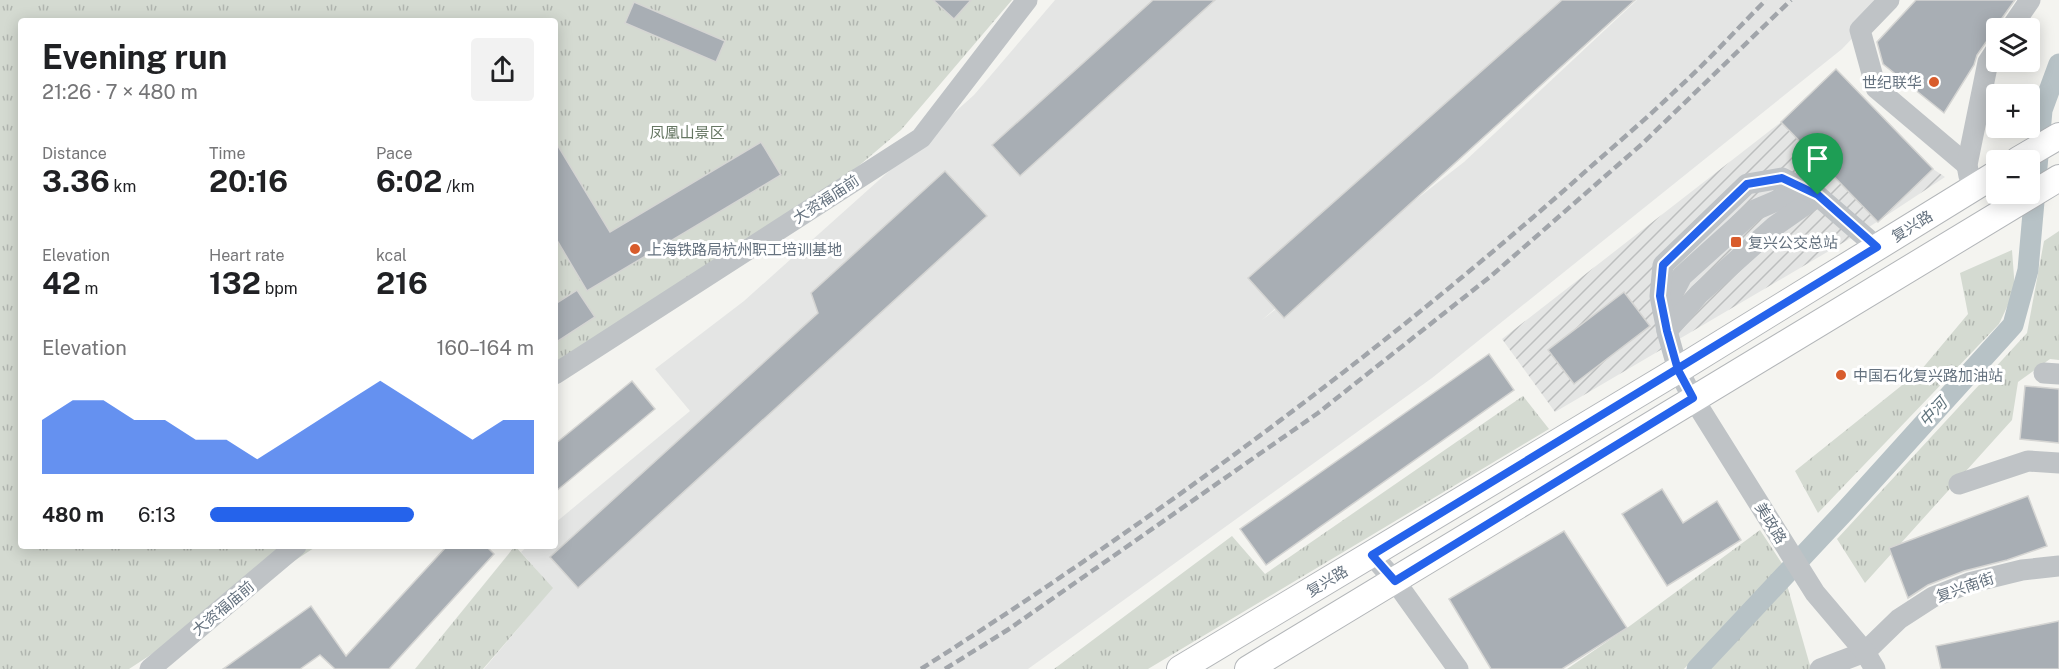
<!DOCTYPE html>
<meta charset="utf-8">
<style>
body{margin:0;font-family:"Public Sans","Noto Sans SC",sans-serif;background:#f2f2f2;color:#202124;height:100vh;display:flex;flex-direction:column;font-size:22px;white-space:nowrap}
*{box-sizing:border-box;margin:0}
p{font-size:20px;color:#757577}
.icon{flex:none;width:33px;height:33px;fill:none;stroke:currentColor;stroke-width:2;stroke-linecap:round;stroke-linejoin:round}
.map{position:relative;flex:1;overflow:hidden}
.drawer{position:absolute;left:18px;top:18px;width:540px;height:531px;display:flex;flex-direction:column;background:#fff;border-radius:6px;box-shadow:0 3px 15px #0003}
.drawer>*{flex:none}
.tools{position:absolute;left:1986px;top:18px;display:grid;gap:12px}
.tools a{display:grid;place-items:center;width:54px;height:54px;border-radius:6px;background:#fff;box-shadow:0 3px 15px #0003;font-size:30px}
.pin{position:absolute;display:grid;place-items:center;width:51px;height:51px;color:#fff;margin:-62px -26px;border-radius:50% 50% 50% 0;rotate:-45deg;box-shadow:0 0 6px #0007}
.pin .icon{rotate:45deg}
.round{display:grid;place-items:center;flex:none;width:63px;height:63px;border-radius:6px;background:#f2f2f2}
.headline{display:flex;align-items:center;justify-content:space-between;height:102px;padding:0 24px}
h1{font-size:33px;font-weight:700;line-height:45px}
.stats{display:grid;grid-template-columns:repeat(3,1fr);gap:9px;height:102px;padding:6px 24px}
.stats div{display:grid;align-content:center}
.stats b{font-size:30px;font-weight:700}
.stats small{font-size:16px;font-weight:400}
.stats p{font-size:16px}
.chart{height:168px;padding:12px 24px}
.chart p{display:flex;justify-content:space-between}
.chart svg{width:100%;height:108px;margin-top:6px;fill:#2563eb;opacity:.7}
ul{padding:0 24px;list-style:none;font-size:20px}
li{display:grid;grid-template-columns:96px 72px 1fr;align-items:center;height:45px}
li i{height:15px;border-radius:8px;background:#2563eb}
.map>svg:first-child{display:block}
.built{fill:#e4e5e4}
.industrial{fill:url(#industrial-furrows)}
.park{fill:url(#park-tufts)}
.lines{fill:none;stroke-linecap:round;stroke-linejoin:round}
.canal{stroke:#b7c2c6;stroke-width:21}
.building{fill:#a8aeb4;stroke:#d5d5d3;stroke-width:1.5}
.major-casing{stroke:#b3b6b9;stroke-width:28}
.minor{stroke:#bfc3c6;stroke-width:21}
.major{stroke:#fff;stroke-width:26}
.rail{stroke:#a1a5aa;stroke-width:4.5;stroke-dasharray:9 4.5;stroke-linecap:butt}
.route-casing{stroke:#fff;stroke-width:12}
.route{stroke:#2563eb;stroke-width:8}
.poi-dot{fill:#d85c2c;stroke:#fff;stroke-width:2}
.labels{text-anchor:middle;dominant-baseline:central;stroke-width:6;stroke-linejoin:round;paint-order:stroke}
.poi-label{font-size:15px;fill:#65727f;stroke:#fff;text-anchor:start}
.park-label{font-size:15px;fill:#667763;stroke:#fff}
.street-label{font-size:15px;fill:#65727f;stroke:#fff}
.water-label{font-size:16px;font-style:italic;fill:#60747d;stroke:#fff}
</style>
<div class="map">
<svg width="2059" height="669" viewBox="0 0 2059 669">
<defs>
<pattern id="industrial-furrows" width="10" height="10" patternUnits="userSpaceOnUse" patternTransform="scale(1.5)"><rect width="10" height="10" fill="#e4e5e4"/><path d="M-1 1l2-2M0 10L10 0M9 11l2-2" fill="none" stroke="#bcbebe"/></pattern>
<pattern id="park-tufts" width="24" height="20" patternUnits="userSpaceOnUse" patternTransform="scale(1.5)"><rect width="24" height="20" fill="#d4dad1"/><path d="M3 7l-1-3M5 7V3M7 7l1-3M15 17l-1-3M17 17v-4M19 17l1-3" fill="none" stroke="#b0b5af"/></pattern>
</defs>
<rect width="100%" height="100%" fill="#f4f4f0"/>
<!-- built -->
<polygon class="built" points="1055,0 1630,0 1262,320 1464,162 1637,0 1889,0 1842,49 1432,378 1028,669 484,669 552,588 521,552 528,546 555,546 555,523 690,411 655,369 744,301 974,95"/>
<!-- industrial -->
<polygon class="industrial" points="1836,69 1933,169 1945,177 1863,231 1555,412 1502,339 1781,122"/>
<!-- park -->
<g class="park">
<polygon points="0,0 1012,0 901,130 815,203 555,382 555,21 21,21 21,546 317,546 129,669 0,669"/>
<polygon points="2059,231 2059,360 2050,359 2018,382 2012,420 1865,583 1837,539 2027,333 2044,241"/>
<polygon points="2012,250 2015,290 1999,324 1818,513 1795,471 1921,370 1968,314 1960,273"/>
<polygon points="1523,396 1549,429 1148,669 1054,669 1232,536 1265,574"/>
<polygon points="1760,530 1783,565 1684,669 1567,669 1627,628"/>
<polygon points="515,546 553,588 483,669 415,669"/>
<polygon points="1787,585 1811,669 1708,669"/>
</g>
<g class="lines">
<!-- canal -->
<polyline class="canal" points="1697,669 1846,510 2013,325 2028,270 2042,110 2059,64"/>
</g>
<!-- building -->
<g class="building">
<polygon points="933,0 971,0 954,19"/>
<polygon points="1153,0 1215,0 1020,176 992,145"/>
<polygon points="1562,0 1635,0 1284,318 1248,278"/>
<polygon points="1916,0 2015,0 2000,21 1992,38 1986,42 1977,55 1974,65 1944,113 1883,64 1877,42"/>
<polygon points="634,2 725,41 716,62 625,23"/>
<polygon points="1836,69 1933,169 1878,222 1781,122"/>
<polygon points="555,141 610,232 761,142 781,175 587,291 555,237"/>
<polygon points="945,171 987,216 578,588 550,557 818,313 811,293"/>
<polygon points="577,290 595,317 555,343 555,304"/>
<polygon points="1624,292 1650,326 1574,384 1548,350"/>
<polygon points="1489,354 1514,390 1266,565 1240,529"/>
<polygon points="632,381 655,409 555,492 555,444"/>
<polygon points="2025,386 2059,389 2059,443 2020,439"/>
<polygon points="1662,489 1683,523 1717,501 1741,540 1667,586 1622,514"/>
<polygon points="2028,496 2047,546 2007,560 1964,571 1928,585 1908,598 1889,548"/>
<polygon points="1564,531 1627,628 1562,669 1491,669 1449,599"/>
<polygon points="447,546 486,546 494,554 389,669 335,669 320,655 300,669 223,669 311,606 346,656"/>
<polygon points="2059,621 2059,669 1941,669 1936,646"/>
</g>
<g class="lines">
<!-- major casing -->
<g class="major-casing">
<g id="major">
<polyline points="2018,160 2059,136"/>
<polyline points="1180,669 1678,370 1996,174"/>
<polyline points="1248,669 2059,178"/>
</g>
</g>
<!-- minor -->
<g class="minor">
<polyline points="1889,0 1860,30 1876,88 1967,165"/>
<polyline points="2011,28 2030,0"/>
<polyline points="1969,176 1967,165 1988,62 1996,50"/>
<polyline points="1668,316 1669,301 1682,276 1755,210 1781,199 1817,196"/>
<polyline points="1667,331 1699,294 1775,226 1818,196"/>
<polyline points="2044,373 2059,374"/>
<polyline points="555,374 921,138 1027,0"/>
<polyline points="1959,484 2028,461 2059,463"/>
<polyline points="1372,555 1395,581 1458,669"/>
<polyline points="150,669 296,546"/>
<polyline points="1820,669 1865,652 1899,619 1933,597 1969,583 2022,570 2059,566"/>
<polyline points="1875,669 1865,652 1815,593 1693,398 1678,370 1667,331 1660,296 1663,265 1747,184 1782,178 1818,196 1877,247"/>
</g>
<!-- major -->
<use href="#major" class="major"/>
<!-- rail -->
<g class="rail">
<path d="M921,669c230,-147 451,-309 656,-490 32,-29 66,-57 97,-87 32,-29 61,-61 92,-92"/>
<polyline points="945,669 1009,629 1318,413 1491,276 1642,144 1791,0"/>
</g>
</g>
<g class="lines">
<!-- route casing -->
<g class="route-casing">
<polyline id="route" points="1818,195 1782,178 1747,184 1663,265 1660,296 1667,331 1678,370 1693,398 1395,581 1372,555 1877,247 1818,195"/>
</g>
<!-- route -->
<use href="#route" class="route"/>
</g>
<!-- markers -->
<g class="poi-dot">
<circle cx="1934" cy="82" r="6"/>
<rect x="1730" y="236" width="12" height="12" rx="3"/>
<circle cx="635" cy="249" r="6"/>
<circle cx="1841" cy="375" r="6"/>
</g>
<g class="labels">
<!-- poi labels -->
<g class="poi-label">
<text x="1922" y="82" text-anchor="end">世纪联华</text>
<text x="1748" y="242">复兴公交总站</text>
<text x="647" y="249">上海铁路局杭州职工培训基地</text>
<text x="1853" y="375">中国石化复兴路加油站</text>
</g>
<!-- park labels -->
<g class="park-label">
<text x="687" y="132">凤凰山景区</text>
</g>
<!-- street labels -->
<g class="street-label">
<text transform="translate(826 199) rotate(-33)">大资福庙前</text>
<text transform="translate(1912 226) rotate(-32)">复兴路</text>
<text transform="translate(1771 523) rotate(58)">美政路</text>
<text transform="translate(1327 581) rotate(-31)">复兴路</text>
<text transform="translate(1965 587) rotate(-19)">复兴南街</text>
<text transform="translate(223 608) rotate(-40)">大资福庙前</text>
</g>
<!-- water labels -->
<g class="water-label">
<text transform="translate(1933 412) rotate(-47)">中河</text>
</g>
</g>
</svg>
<div class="tools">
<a><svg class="icon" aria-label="layers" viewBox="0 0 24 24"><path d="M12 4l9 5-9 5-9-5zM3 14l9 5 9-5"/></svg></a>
<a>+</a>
<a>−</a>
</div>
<div class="pin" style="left:1818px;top:195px;background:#1e9e55"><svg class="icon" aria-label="arrive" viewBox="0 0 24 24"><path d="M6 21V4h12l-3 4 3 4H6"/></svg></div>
<section class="drawer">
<div class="headline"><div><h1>Evening run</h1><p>21:26 · 7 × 480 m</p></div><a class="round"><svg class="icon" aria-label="share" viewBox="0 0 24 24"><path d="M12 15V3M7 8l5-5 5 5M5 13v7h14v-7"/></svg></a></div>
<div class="stats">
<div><p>Distance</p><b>3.36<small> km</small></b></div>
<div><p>Time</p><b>20:16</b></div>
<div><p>Pace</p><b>6:02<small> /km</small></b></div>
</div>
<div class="stats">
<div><p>Elevation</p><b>42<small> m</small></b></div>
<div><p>Heart rate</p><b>132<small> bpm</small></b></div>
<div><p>kcal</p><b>216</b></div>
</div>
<div class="chart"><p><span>Elevation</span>160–164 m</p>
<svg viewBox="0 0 160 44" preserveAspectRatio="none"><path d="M0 44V22L10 14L20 14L30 22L40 22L50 30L60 30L70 38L80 30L90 22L100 14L110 6L120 14L130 22L140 30L150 22L160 22V44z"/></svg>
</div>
<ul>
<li><b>480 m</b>6:13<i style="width:63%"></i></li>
</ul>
</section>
</div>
